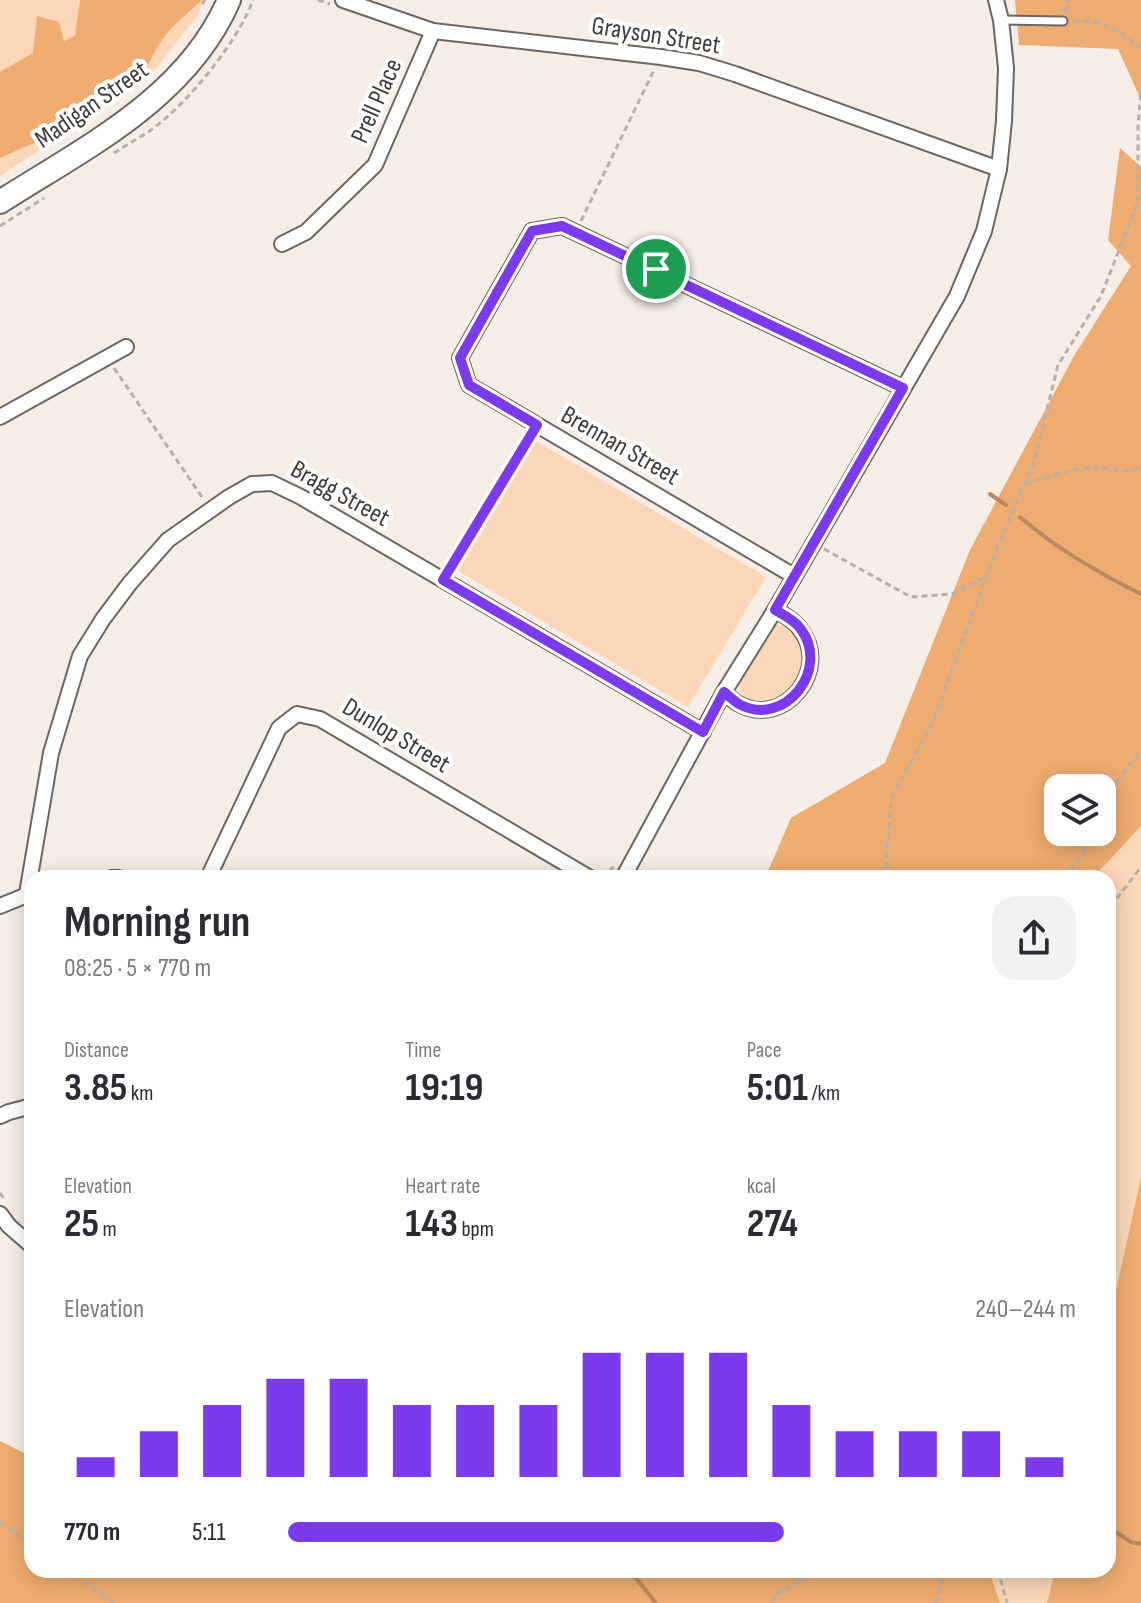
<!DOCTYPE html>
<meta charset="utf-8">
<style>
body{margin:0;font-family:"Sofia Sans Condensed",sans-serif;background:#f2f2f3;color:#2b2b33;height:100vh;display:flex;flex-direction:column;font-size:30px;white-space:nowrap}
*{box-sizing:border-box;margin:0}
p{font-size:26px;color:#7c7c81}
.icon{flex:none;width:44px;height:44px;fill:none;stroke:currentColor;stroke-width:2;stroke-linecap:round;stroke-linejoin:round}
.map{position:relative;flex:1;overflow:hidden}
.details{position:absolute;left:24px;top:870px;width:1092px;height:708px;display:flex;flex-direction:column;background:#fff;border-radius:24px;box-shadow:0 4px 20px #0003}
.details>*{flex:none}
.tools{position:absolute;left:1044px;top:774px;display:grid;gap:16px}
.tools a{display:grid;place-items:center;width:72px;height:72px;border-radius:16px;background:#fff;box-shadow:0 4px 20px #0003;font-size:40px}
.pin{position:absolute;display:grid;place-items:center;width:68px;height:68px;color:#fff;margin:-34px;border:4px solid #fff;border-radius:50%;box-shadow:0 2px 8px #0007}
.round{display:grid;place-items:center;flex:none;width:84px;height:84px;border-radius:24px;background:#f2f2f3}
.overview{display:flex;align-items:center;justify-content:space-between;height:136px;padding:0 40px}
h1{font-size:44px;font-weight:700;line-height:60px}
.figures{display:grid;grid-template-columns:repeat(3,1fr);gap:12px;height:136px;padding:8px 40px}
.figures div{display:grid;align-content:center}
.figures b{font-size:40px;font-weight:700}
.figures small{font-size:22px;font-weight:400}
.figures p{font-size:22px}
.chart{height:224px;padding:16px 40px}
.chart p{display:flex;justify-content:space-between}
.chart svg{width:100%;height:144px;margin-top:8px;stroke:#7c3aed;stroke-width:6}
ul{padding:0 40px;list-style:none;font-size:26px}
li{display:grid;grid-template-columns:128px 96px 1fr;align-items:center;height:60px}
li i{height:20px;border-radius:10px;background:#7c3aed}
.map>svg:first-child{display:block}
.green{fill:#fbd7b7}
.forest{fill:#eeac70;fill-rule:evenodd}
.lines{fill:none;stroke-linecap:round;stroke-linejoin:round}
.stream{stroke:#b98a5f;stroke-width:4}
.lane-casing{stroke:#6d6660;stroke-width:11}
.street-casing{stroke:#6d6660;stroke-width:18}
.secondary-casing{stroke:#6d6660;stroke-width:26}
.path{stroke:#b7b1ab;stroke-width:3;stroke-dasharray:6 4;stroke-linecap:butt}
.lane{stroke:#fff;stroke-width:7}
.street{stroke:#fff;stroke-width:14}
.secondary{stroke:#fff;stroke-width:22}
.route-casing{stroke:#fff;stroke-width:16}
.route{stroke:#7c3aed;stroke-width:10}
.labels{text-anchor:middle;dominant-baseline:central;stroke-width:8;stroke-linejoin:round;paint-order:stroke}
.street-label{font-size:26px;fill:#3f3c39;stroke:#fff}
</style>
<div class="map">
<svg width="1141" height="1603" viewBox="0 0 1141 1603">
<rect width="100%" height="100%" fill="#f5ede6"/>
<!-- green -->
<g class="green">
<polygon points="0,0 203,0 198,15 147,80 0,176"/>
<polygon points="531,438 766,577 688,707 453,568"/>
<path d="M774,625c12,0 20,4 26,14 4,9 4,14 3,24 0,4 1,8 -1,12 -10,26 -69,39 -62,4z"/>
<polygon points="1141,826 1141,1177 1108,1327 1108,878 1093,878"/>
<polygon points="989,1570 1055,1570 1047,1603 1000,1603"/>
</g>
<!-- forest -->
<g class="forest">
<path d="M80,0h122c-14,13 -29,24 -40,40 -6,8 -10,18 -16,27 -16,20 -33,28 -58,33l-14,17 -28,16 -10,9 -36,16v-86l33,-19 4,-37 22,6 5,19 11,-5z"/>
<polygon points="1015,0 1141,0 1141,100 1118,49 1019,45"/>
<path d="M1120,148l21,19v659l-48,52h-328l26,-60 94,-55 85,-213 104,-194 57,-90 -23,-26zM1102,788v44h-44v-44z"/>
<polygon points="1141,1177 1141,1603 1047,1603 1055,1570 1108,1570 1108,1327"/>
<polygon points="0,1441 32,1457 32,1570 989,1570 1000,1603 0,1603"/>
</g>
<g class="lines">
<!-- stream -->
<g class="stream">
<polyline points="990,494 1006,505"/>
<path d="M1020,517c36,31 78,56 121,77"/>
<polyline points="1108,1527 1131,1542 1141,1544"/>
<polyline points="633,1570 635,1577 656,1603"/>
</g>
<!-- lane casing -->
<g class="lane-casing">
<polyline id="lane" points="1001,20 1063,21"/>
</g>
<!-- street casing -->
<g class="street-casing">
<g id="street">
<polyline points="343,0 433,31 661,57 699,63 735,74 999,169"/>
<polyline points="282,244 306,232 375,165 433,31"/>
<polyline points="0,417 126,347"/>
<polyline points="794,576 469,385 460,358 532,231 562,226 903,388"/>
<path d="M724,692c5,4 9,9 15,12 45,25 93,-35 61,-75 -6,-9 -16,-14 -25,-19"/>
<polyline points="111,878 119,878"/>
<polyline points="208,878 279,728 297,714 320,719 590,878"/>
<polyline points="623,878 724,692 775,610 957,296 984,231 999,169 1004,121 1006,68 1001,20 996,0"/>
<polyline points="27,894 51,753 80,656 103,619 130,583 168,540 229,497 252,484 272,483 301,497 703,732"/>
<polyline points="0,906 32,893"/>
<polyline points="0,1116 9,1112 32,1106"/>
<polyline points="0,1214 9,1226 32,1246"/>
</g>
</g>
<!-- secondary casing -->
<g class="secondary-casing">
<path id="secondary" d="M0,202c86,-55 187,-104 229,-202"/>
</g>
<!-- path -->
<g class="path">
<polyline points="318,0 330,4"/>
<polyline points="202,4 205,0"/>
<polyline points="1065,12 1068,0"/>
<path d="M1073,21c32,-1 43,8 68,27"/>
<path d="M114,153c12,-8 25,-15 37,-23 36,-26 87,-88 102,-130"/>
<polyline points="581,221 654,70"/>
<polyline points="0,226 44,198"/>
<polyline points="114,368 204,500"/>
<path d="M1025,484c23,-7 46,-16 71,-16 20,-1 22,8 45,-1"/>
<polyline points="824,549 911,597 952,594 987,576"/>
<polyline points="450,569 531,435"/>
<polyline points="1102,827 1116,808 1115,784 1141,750"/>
<polyline points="605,878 609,870 614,867"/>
<polyline points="883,878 886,865 891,800 901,779 932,724 996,551 1034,462 1058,365 1101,296 1138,202 1138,126 1141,88"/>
<polyline points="1064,878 1099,832"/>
<polyline points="1108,916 1111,906 1141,867"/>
<polyline points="0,1193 6,1201"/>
<polyline points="0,1522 32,1545"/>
<polyline points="67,1570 114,1603"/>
<polyline points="998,1570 1007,1603"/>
<polyline points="772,1603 775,1595 807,1577 808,1570"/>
<polyline points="936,1603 944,1570"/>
</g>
<!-- lane -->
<use href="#lane" class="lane"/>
<!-- street -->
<use href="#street" class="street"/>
<!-- secondary -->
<use href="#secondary" class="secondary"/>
</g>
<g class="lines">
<!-- route casing -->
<g class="route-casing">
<path id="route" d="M562,226l341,162 -128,222c9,5 19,10 25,18 32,41 -16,101 -61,76 -5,-3 -10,-8 -15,-12l-21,40 -260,-152 94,-155 -68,-40 -9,-27 72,-127z"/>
</g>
<!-- route -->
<use href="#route" class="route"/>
</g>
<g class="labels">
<!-- street labels -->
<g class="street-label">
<text transform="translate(656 36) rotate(9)">Grayson Street</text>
<text transform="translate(377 101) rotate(-66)">Prell Place</text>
<text transform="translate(92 105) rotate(-35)">Madigan Street</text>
<text transform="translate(620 446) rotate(30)">Brennan Street</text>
<text transform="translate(340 494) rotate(29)">Bragg Street</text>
<text transform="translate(396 736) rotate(31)">Dunlop Street</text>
</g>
</g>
</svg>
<div class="tools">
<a><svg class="icon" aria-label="layers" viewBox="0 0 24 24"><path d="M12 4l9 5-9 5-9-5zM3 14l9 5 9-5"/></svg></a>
</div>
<div class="pin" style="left:656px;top:269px;background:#1e9e55"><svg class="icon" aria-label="arrive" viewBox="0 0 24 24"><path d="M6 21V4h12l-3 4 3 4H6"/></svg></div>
<section class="details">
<div class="overview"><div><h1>Morning run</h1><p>08:25 · 5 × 770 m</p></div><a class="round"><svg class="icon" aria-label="share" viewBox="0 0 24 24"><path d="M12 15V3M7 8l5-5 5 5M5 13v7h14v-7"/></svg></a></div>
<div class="figures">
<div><p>Distance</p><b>3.85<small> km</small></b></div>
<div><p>Time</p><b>19:19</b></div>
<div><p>Pace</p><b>5:01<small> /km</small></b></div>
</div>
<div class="figures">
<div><p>Elevation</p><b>25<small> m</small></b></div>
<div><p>Heart rate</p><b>143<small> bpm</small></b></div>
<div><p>kcal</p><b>274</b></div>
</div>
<div class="chart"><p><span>Elevation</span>240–244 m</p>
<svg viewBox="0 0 160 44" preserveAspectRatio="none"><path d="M5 44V38M15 44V30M25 44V22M35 44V14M45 44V14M55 44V22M65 44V22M75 44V22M85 44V6M95 44V6M105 44V6M115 44V22M125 44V30M135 44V30M145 44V30M155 44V38"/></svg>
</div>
<ul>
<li><b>770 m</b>5:11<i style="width:63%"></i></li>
</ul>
</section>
</div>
